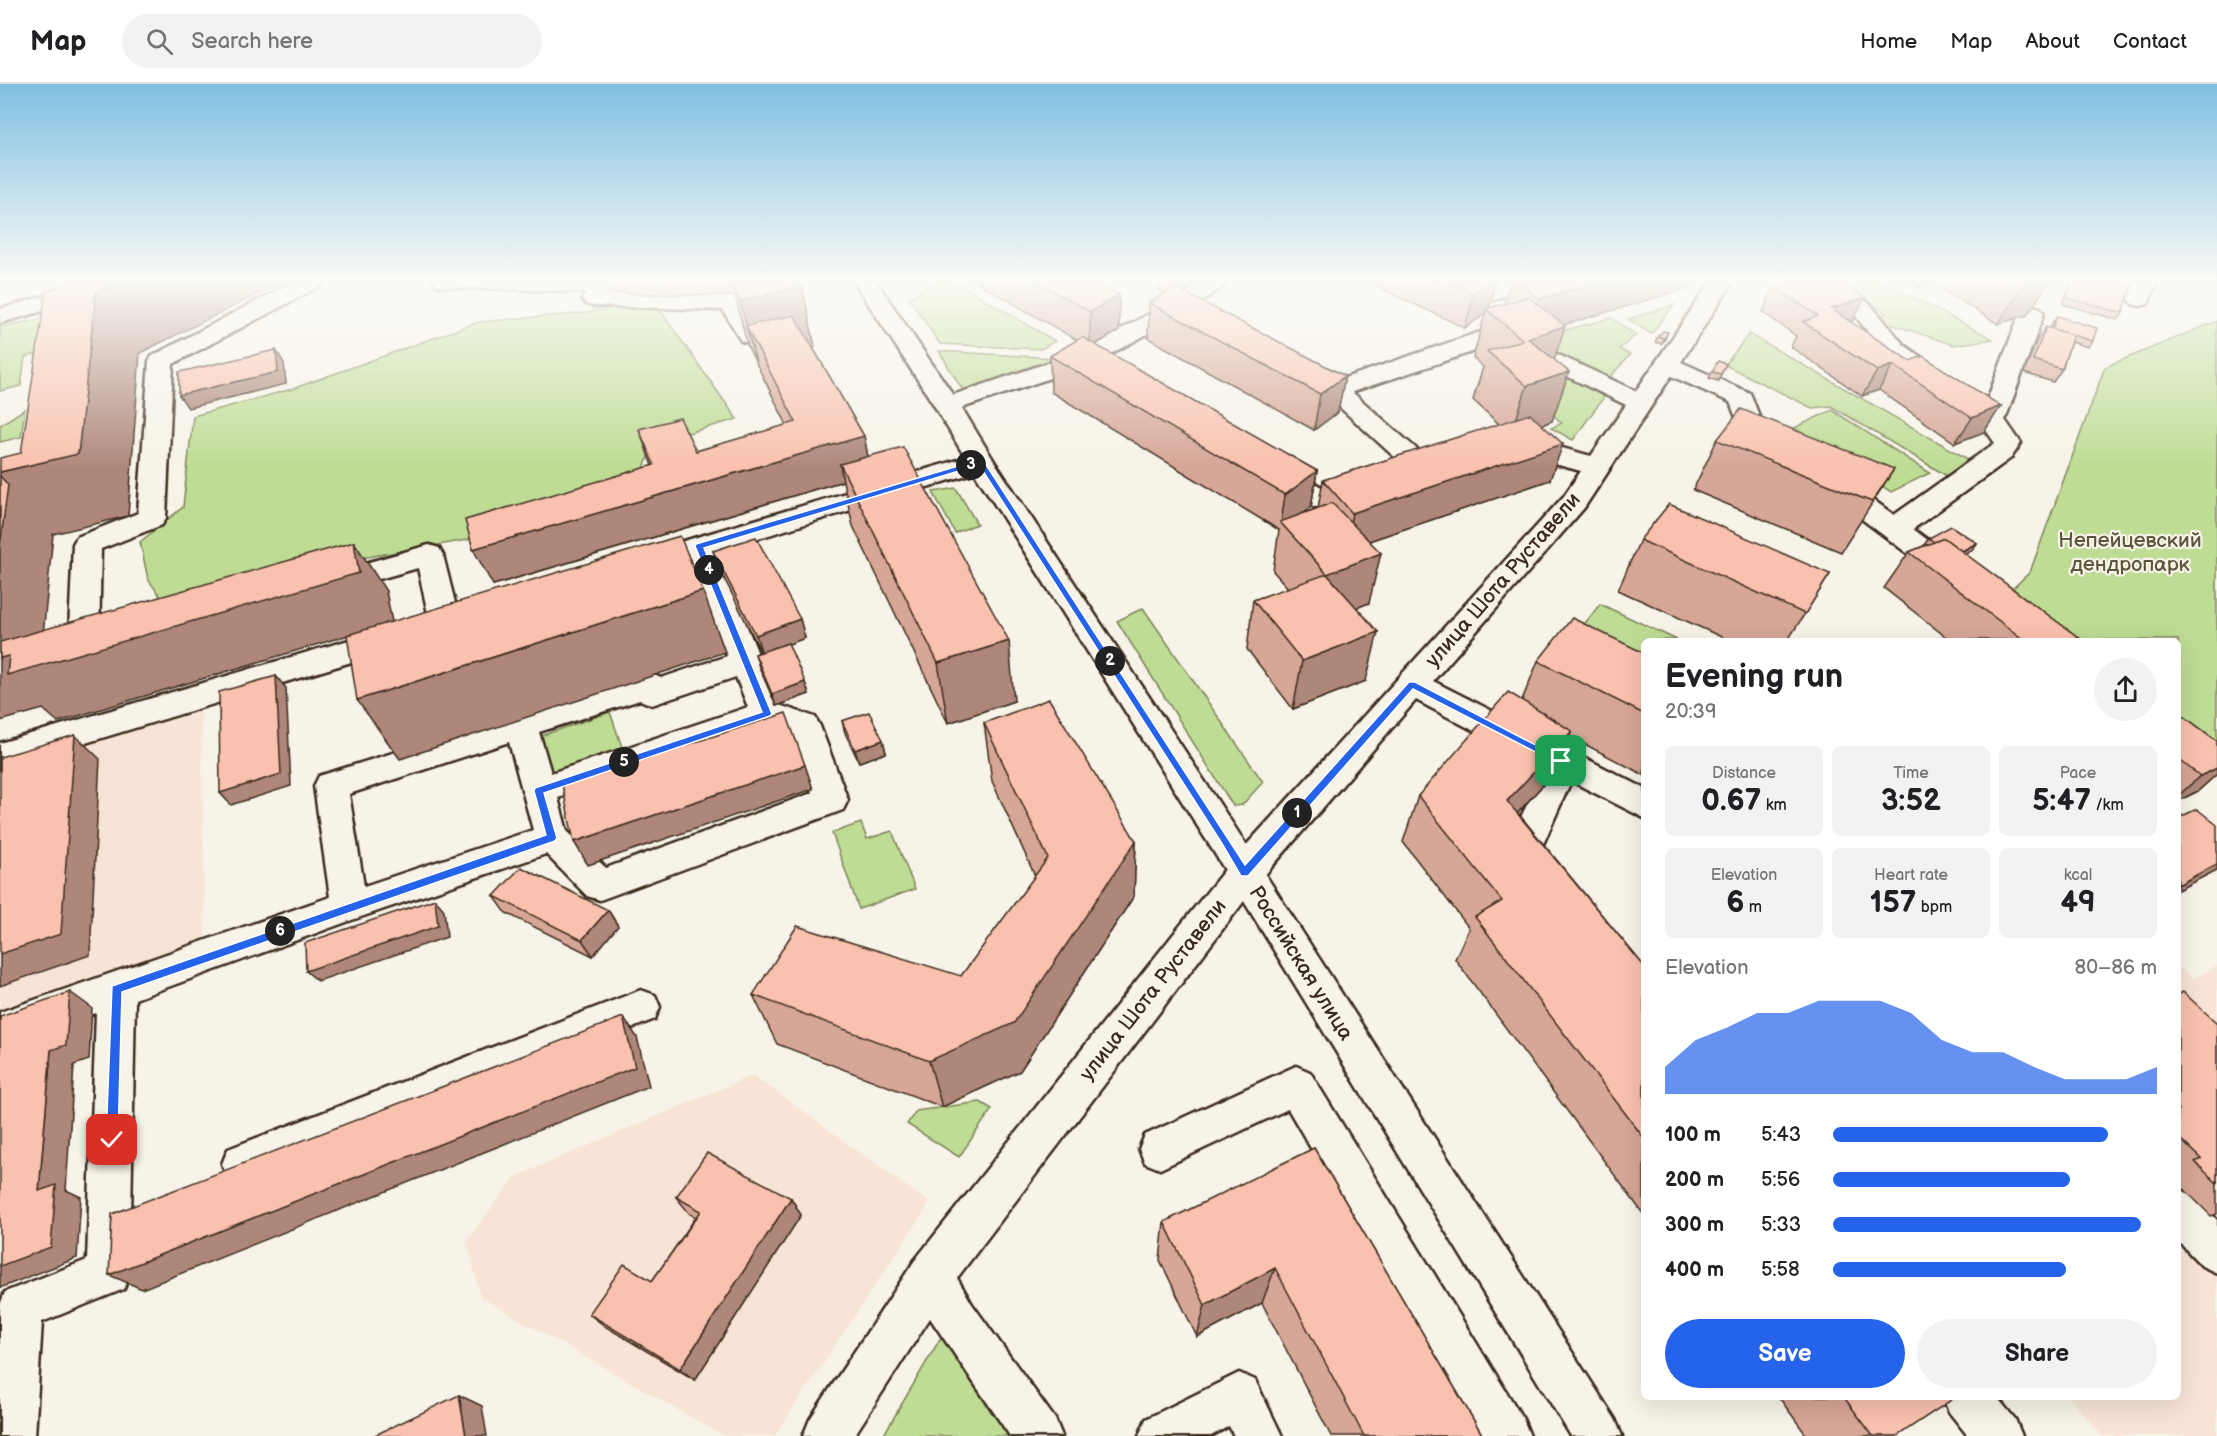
<!DOCTYPE html>
<meta charset="utf-8">
<style>
body{margin:0;font-family:"Balsamiq Sans",sans-serif;background:#f2f2f2;color:#202124;height:100vh;display:flex;flex-direction:column;font-size:22px;white-space:nowrap}
*{box-sizing:border-box;margin:0}
p{font-size:20px;color:#757577}
.icon{flex:none;width:33px;height:33px;fill:none;stroke:currentColor;stroke-width:2;stroke-linecap:round;stroke-linejoin:round}
.map{position:relative;flex:1;overflow:hidden}
.details{position:absolute;left:1641px;top:554px;width:540px;height:762px;display:flex;flex-direction:column;background:#fff;border-radius:9px;box-shadow:0 6px 24px #0002}
.details>*{flex:none}
.pin{position:absolute;display:grid;place-items:center;width:51px;height:51px;color:#fff;margin:-26px;border-radius:12px;box-shadow:0 3px 9px #0006}
.km{position:absolute;width:30px;height:30px;margin:-15px;border-radius:50%;background:#222;color:#fff;font-size:16px;line-height:30px;text-align:center}
.round{display:grid;place-items:center;flex:none;width:63px;height:63px;border-radius:32px;background:#f2f2f2}
.head{display:flex;align-items:center;justify-content:space-between;height:102px;padding:0 24px}
h1{font-size:33px;font-weight:600;line-height:45px}
.metrics{display:grid;grid-template-columns:repeat(3,1fr);gap:9px;height:102px;padding:6px 24px}
.metrics div{display:grid;align-content:center;border-radius:9px;background:#f2f2f2;text-align:center}
.metrics b{font-size:30px;font-weight:600}
.metrics small{font-size:16px;font-weight:400}
.metrics p{font-size:16px}
.chart{height:168px;padding:12px 24px}
.chart p{display:flex;justify-content:space-between}
.chart svg{width:100%;height:108px;margin-top:6px;fill:#2563eb;opacity:.7}
.action{display:flex;gap:12px;margin-top:auto;padding:12px 24px}
.action a{flex:1;height:69px;border-radius:36px;background:#2563eb;color:#fff;font-size:24px;font-weight:600;line-height:69px;text-align:center}
.action a+a{background:#f2f2f2;color:#202124}
ul{padding:0 24px;list-style:none;font-size:20px}
li{display:grid;grid-template-columns:96px 72px 1fr;align-items:center;height:45px}
li i{height:15px;border-radius:8px;background:#2563eb}
header{display:flex;align-items:center;gap:36px;box-sizing:border-box;height:84px;padding:0 30px;background:#fff;border-bottom:2px solid #e0e0e0}
header strong{font-size:28px}
nav{display:flex;gap:33px;margin-inline-start:auto;font-size:21px}
.search{width:420px;height:54px;background:#f2f2f2;display:flex;align-items:center;gap:15px;box-sizing:border-box;padding:0 21px;border-radius:33px;color:#757577;font-size:22px}
.map>svg:first-child{display:block}
.built{fill:#f8e4d7}
.green{fill:#bedc94;stroke:#7c8359;stroke-width:1.5}
.lines{fill:none;stroke-linecap:round;stroke-linejoin:round}
.minor-casing{stroke:#3b2a1e;stroke-width:5}
.major-casing{stroke:#3b2a1e;stroke-width:5}
.minor{fill:#f7f3e8;fill-rule:evenodd}
.major{fill:#f7f3e8;fill-rule:evenodd}
.wall{fill:#d6a696;stroke:#3b2a1e;stroke-width:1.5}
.shaded-wall{fill:#ae877a;stroke:#3b2a1e;stroke-width:1.5}
.building{fill:#f9c1ae;stroke:#3b2a1e;stroke-width:1.5}
.route{fill:#2563eb;stroke:#fff;stroke-width:1.5}
.labels{text-anchor:middle;dominant-baseline:central;stroke-width:4.5;stroke-linejoin:round;paint-order:stroke}
.park-label{font-size:21px;fill:#5c563c;stroke:#f7f3e8}
.street-label{font-size:21px;fill:#3b2a1e;stroke:#f7f3e8}
</style>
<header>
<strong>Map</strong>
<div class="search"><svg class="icon" aria-label="search" viewBox="0 0 24 24"><circle cx="10" cy="10" r="6"/><path d="M15 15l6 6"/></svg>Search here</div>
<nav><a>Home</a><a>Map</a><a>About</a><a>Contact</a></nav>
</header>
<div class="map">
<svg width="2217" height="1352" viewBox="0 0 2217 1352">
<rect width="100%" height="100%" fill="#f7f3e8"/>
<filter id="ink" filterUnits="userSpaceOnUse"><feTurbulence type="fractalNoise" baseFrequency=".0167" numOctaves="2"/><feDisplacementMap in="SourceGraphic" scale="12" xChannelSelector="R" yChannelSelector="G"/><feConvolveMatrix kernelMatrix="1 2 1 2 8 2 1 2 1" color-interpolation-filters="sRGB"/></filter>
<g filter="url(#ink)">
<!-- built -->
<g class="built">
<polygon points="201,624 205,861 0,931 0,683"/>
<polygon points="2178,882 2193,895 2217,882 2217,1352 2102,1352 2069,1313 2178,1312"/>
<polygon points="753,991 930,1119 775,1352 724,1352 480,1213 467,1156 515,1093"/>
</g>
<!-- green -->
<g class="green">
<polygon points="938,196 952,196 1055,257 1041,265 940,260 909,214"/>
<polygon points="1833,196 1880,196 1993,255 1954,261 1876,235 1886,229"/>
<polygon points="652,215 737,335 653,359 640,396 639,408 467,456 298,485 167,522 148,495 140,458 183,423 193,332 292,305 478,238 586,229"/>
<polygon points="1674,221 1651,250 1628,235"/>
<polygon points="44,234 40,269 25,273 21,302 0,307 0,243"/>
<polygon points="1611,234 1636,251 1619,265 1630,271 1609,294 1528,256"/>
<polygon points="2217,237 2217,674 2178,644 2178,556 2066,556 2007,510 2030,488 2105,283"/>
<polygon points="1749,250 1968,375 1947,392 1831,322 1812,324 1725,281"/>
<polygon points="939,267 1055,274 965,310"/>
<polygon points="1572,293 1604,313 1573,356 1551,344 1562,339 1528,308"/>
<polygon points="25,325 21,353 0,358 0,341"/>
<polygon points="1832,326 1930,389 1891,408 1794,344"/>
<polygon points="956,404 977,440 955,449 933,408"/>
<polygon points="1600,520 1677,556 1644,556 1644,624 1553,581"/>
<polygon points="1143,524 1263,698 1242,721 1233,722 1117,537"/>
<polygon points="610,628 623,666 550,692 538,653"/>
<polygon points="861,739 867,755 892,747 915,805 859,825 832,749"/>
<polygon points="980,1018 992,1025 959,1073 907,1040 916,1027"/>
<polygon points="944,1248 1010,1352 883,1352"/>
</g>
<g class="lines">
<!-- minor casing -->
<g class="minor-casing">
<g id="minor">
<path d="M125,196h35c-11,17 -68,17 -88,23 -24,6 -48,14 -72,20v-14l73,-21z"/>
<polygon points="297,196 325,196 322,201 173,280 166,434 162,441 101,465 99,556 104,558 108,566 104,574 83,580 72,577 68,569 73,460 77,453 138,429 149,277 152,272"/>
<polygon points="433,196 605,196 609,197 612,202 609,208 731,212 739,214 761,252 757,257 749,259 741,257 723,226 594,222 586,220 582,215 586,208 444,203 436,201"/>
<polygon points="1203,196 1229,196 1226,201 1187,227 1196,231 1200,236 1196,241 1188,243 1171,237 1092,280 956,326 947,329 938,326 934,321 938,316 1074,270 1162,223"/>
<polygon points="1431,196 1461,196 1481,205 1504,196 1536,196 1533,201 1481,220 1434,201"/>
<path d="M1712,196h22l-53,82 69,31 17,43 11,6 4,6 -4,6 -9,2 -22,-10 -17,-44 -59,-26 -87,132 -151,173 211,107v30l-73,-37 -34,77 7,12 -6,11c-21,7 -28,-1 -38,-20l34,-71 8,-23 -126,-67 -159,184 -300,394 15,26 83,115 7,17h-52l-80,-118 -76,118h-51l7,-17 105,-159 284,-358 32,-40 333,-366 17,-25 -75,-20 -4,-6 4,-6 16,-2 69,19 35,-51 -127,-62 -147,49 77,68 4,6 -4,6 -9,3 -9,-3 -77,-70 -42,-21 -3,-5 3,-5c15,-4 27,4 41,11l150,-51 20,-2 133,62z"/>
<polygon points="1805,196 1832,196 1870,220 1904,261 1986,319 2020,229 2024,224 2032,222 2040,224 2044,229 2005,336 2021,359 2011,374 1913,445 1964,483 1969,490 1964,497 1954,500 1944,497 1822,405 1818,399 1822,393 1832,390 1842,393 1894,431 1995,359 1983,342 1886,271 1854,230 1808,201"/>
<polygon points="2136,196 2158,196 2148,220 2140,222 2132,220 2128,215"/>
<path d="M981,369l9,3 4,6 -4,6 -274,83 63,154 36,12 5,9 28,74 -5,10 -243,90 -13,-4 -41,-42 -194,66 -217,79 -5,274 -6,16 -82,33 -7,114h-35v-131l5,-13 82,-32 9,-247 -96,35v-36l330,-115 -16,-111 5,-10 330,-103 12,5 66,-22 -36,-97 -48,14 -10,-3 -4,-7 4,-7zM736,593l12,30 -197,66 -12,-41 101,-32 12,5zM767,642l24,8 21,59 -206,75 -39,-37 -9,-33zM509,658l24,88 -169,56 -15,-92z"/>
<polygon points="1273,378 1283,381 1325,405 1362,393 1372,396 1376,402 1372,408 1323,425 1313,422 1263,393 1260,387 1263,381"/>
<polygon points="429,461 439,464 443,471 460,539 456,547 445,550 434,547 430,539 418,484 330,509 320,506 315,499 320,492"/>
<polygon points="393,543 404,546 408,554 404,562 0,685 0,659"/>
<polygon points="641,906 655,911 660,923 655,935 243,1101 228,1095 222,1080 228,1065"/>
<polygon points="1296,982 1310,988 1523,1335 1530,1352 1479,1352 1288,1025 1160,1085 1145,1079 1139,1065 1145,1051"/>
<polygon points="2178,1105 2193,1111 2217,1136 2217,1189 2202,1182 2178,1157"/>
<polygon points="1239,1289 1255,1296 1282,1352 1234,1352 1229,1342 1211,1352 1139,1352 1146,1335"/>
<polygon points="1942,1312 1996,1312 2015,1335 2022,1352 1968,1352 1949,1328"/>
</g>
</g>
<!-- major casing -->
<g class="major-casing">
<polygon id="major" points="853,196 875,196 960,321 994,377 1236,745 1615,1335 1622,1352 1571,1352 1212,765 968,378 934,321"/>
</g>
<!-- minor -->
<use href="#minor" class="minor"/>
<!-- major -->
<use href="#major" class="major"/>
</g>
<!-- wall -->
<g class="wall">
<polygon points="581,196 799,196 802,202 815,263 813,264 864,352 868,373 1014,617 948,639 853,442 843,397 493,501 652,382 639,345 696,367 787,341 748,263 735,212 609,209 605,197"/>
<polygon points="973,196 1091,196 1119,211 1119,247 1095,261 1317,387 1311,423 1303,429 1318,424 1323,396 1499,340 1473,316 1483,283 1473,274 1485,230 1465,244 1363,196 1496,196 1489,224 1504,220 1511,196 1697,196 1695,202 1563,241 1565,242 1554,275 1552,337 1542,341 1550,396 1369,457 1369,519 1356,524 1366,597 1293,625 1247,565 1253,516 1288,504 1273,487 1279,446 1051,308 1050,272 1077,256"/>
<polygon points="1159,196 1202,196 1183,208 1345,292 1338,328 1314,346 1148,254 1149,219 1165,209 1158,206"/>
<polygon points="1908,196 2050,196 2027,231 1998,240 1932,199 1919,203"/>
<polygon points="2071,196 2133,196 2123,229 2118,236 2063,220"/>
<polygon points="1774,203 1852,239 1910,277 2001,322 1984,348 1955,359 1879,306 1862,312 1791,263 1796,252 1763,228"/>
<polygon points="2057,232 2093,257 2088,263 2071,258 2062,285 2053,298 2024,289 2037,256 2046,243 2050,245 2052,239"/>
<polygon points="1658,252 1665,255 1661,260 1655,258"/>
<polygon points="1726,280 1718,297 1709,294 1712,288"/>
<polygon points="1717,356 1894,385 1841,468 1693,406"/>
<polygon points="1929,454 1977,459 1972,466 1965,470 2082,556 1950,556 1884,504 1909,468 1926,461 1924,461"/>
<polygon points="1640,456 1830,490 1788,556 1728,556 1618,506"/>
<polygon points="713,467 800,535 805,554 788,560 809,610 776,622 759,583 755,570 761,568 720,486"/>
<polygon points="1644,569 1644,691 1569,652 1549,694 1518,729 1644,882 1644,1131 1455,875 1469,844 1403,758 1418,712 1522,616 1538,577"/>
<polygon points="2178,628 2217,657 2217,690 2198,707 2178,717"/>
<polygon points="842,637 883,656 886,669 859,678 845,649"/>
<polygon points="984,639 1136,757 1134,812 1020,987 942,1023 777,960 753,911 961,892 1035,792 992,697"/>
<polygon points="494,812 608,826 618,842 593,872 506,829"/>
<polygon points="2178,911 2217,939 2217,1130 2211,1132 2178,1099"/>
<polygon points="1314,1064 1483,1352 1331,1352 1262,1219 1197,1253 1160,1176 1164,1138"/>
<polygon points="676,1113 791,1114 801,1131 695,1296 606,1243 589,1230 652,1197 696,1133 690,1130"/>
<polygon points="1778,1312 1957,1312 1897,1352 1807,1352"/>
</g>
<!-- shaded-wall -->
<g class="shaded-wall">
<polygon points="122,196 286,196 140,269 128,432 53,450 40,581 354,458 386,507 392,538 58,638 43,625 0,637 0,388 78,370 96,208"/>
<polygon points="1182,196 1202,196 1173,213 1174,201"/>
<polygon points="1492,196 1496,196 1488,226 1486,225 1485,230 1465,244 1474,209"/>
<polygon points="1606,196 1697,196 1695,202 1529,251 1540,215"/>
<polygon points="1923,196 1933,196 1932,199 1919,203"/>
<polygon points="2027,196 2050,196 2027,231 1998,240"/>
<polygon points="802,202 815,263 764,276 746,242 756,278 740,217"/>
<polygon points="1119,211 1119,247 1090,263 1090,228"/>
<polygon points="1865,214 1852,238 1831,225"/>
<polygon points="1565,242 1549,292 1528,254"/>
<polygon points="1668,248 1665,255 1661,260 1664,254"/>
<polygon points="276,266 284,279 286,300 188,324 179,311"/>
<polygon points="1893,281 1879,306 1862,312 1877,287"/>
<polygon points="1569,288 1552,337 1511,351 1527,302"/>
<polygon points="1345,292 1338,328 1314,346 1320,310"/>
<polygon points="2001,322 1984,348 1955,359 1972,334"/>
<polygon points="864,352 871,389 840,380 843,397 493,501 473,465"/>
<polygon points="1563,360 1550,396 1345,465 1352,429"/>
<polygon points="1317,387 1311,423 1285,443 1281,439 1285,411"/>
<polygon points="1977,459 1972,466 1950,478 1955,471"/>
<polygon points="1381,469 1369,519 1317,539 1327,490"/>
<polygon points="703,507 725,568 400,675 357,616"/>
<polygon points="800,535 805,554 762,570 756,551"/>
<polygon points="1378,548 1366,597 1293,625 1302,577"/>
<polygon points="1009,557 1014,617 948,639 938,579"/>
<polygon points="276,592 286,604 291,702 231,721 220,709"/>
<polygon points="805,598 809,610 776,622 772,610"/>
<polygon points="1572,647 1549,694 1488,762 1507,717"/>
<polygon points="75,651 100,675 90,871 0,902 0,870"/>
<polygon points="883,656 886,669 859,678 855,666"/>
<polygon points="805,681 813,705 588,781 574,758"/>
<polygon points="2217,684 2217,690 2198,707 2178,717 2178,712 2200,692"/>
<polygon points="1136,757 1134,812 1020,987 942,1023 929,977"/>
<polygon points="2217,780 2217,786 2178,806 2178,801"/>
<polygon points="435,815 444,826 447,853 318,897 306,887"/>
<polygon points="608,826 618,842 593,872 582,856"/>
<polygon points="70,908 92,924 89,976 74,981 66,1106 81,1113 77,1174 0,1204 0,1182 39,1107 51,966"/>
<polygon points="623,933 637,953 649,1002 142,1205 109,1191"/>
<polygon points="791,1114 801,1131 695,1296 680,1285"/>
<polygon points="1275,1184 1262,1219 1197,1253 1205,1221"/>
<polygon points="459,1311 482,1322 487,1352 466,1352"/>
</g>
<!-- building -->
<g class="building">
<polygon points="72,196 122,196 96,208 78,370 0,388 0,374 21,369 46,208"/>
<polygon points="746,196 799,196 802,202 740,217 732,202 747,198"/>
<polygon points="1033,196 1091,196 1119,211 1090,228"/>
<polygon points="1165,196 1182,196 1174,201"/>
<polygon points="1446,196 1492,196 1474,209"/>
<polygon points="1517,196 1606,196 1540,215"/>
<polygon points="1796,196 1837,196 1865,214 1831,225 1910,277 1923,272 2001,322 1972,334 1893,281 1877,287 1803,238 1818,232 1774,203"/>
<polygon points="2073,196 2133,196 2123,229 2067,214"/>
<polygon points="1175,204 1345,292 1320,310 1149,219"/>
<polygon points="1528,213 1565,242 1528,254 1569,288 1527,302 1487,267 1523,256 1486,225"/>
<polygon points="794,231 864,352 473,465 465,436 654,381 639,345 680,334 696,367 796,338 746,242"/>
<polygon points="2057,232 2097,244 2093,257 2052,245"/>
<polygon points="2046,243 2073,251 2062,285 2033,276"/>
<polygon points="1663,247 1668,248 1664,254 1658,252"/>
<polygon points="1082,253 1317,387 1285,411 1050,272"/>
<polygon points="276,266 278,288 179,311 179,288"/>
<polygon points="1718,277 1726,280 1721,290 1712,288"/>
<polygon points="1741,325 1894,385 1872,418 1717,356"/>
<polygon points="1530,330 1563,360 1352,429 1323,396"/>
<polygon points="903,363 1009,557 938,579 840,380"/>
<polygon points="0,392 8,401 0,462"/>
<polygon points="1332,419 1381,469 1327,490 1378,548 1302,577 1253,516 1327,490 1280,438"/>
<polygon points="1669,420 1830,490 1805,530 1640,456"/>
<polygon points="1951,442 1977,459 1962,467 1944,454 1934,458 1929,454"/>
<polygon points="680,452 703,507 357,616 347,551"/>
<polygon points="756,453 800,535 756,551 713,467"/>
<polygon points="1944,454 2082,556 2024,556 1909,468"/>
<polygon points="354,458 359,489 7,591 9,572 0,574 0,558"/>
<polygon points="1572,534 1644,569 1644,630 1538,577"/>
<polygon points="788,559 805,598 772,610 755,570"/>
<polygon points="276,592 281,690 220,709 219,608"/>
<polygon points="1508,608 1572,647 1507,717 1644,882 1644,1054 1475,833 1502,817 1418,712"/>
<polygon points="1049,615 1136,757 1014,939 929,977 753,911 797,842 961,892 1048,774 984,639"/>
<polygon points="869,628 883,656 855,666 842,637"/>
<polygon points="2178,628 2217,657 2217,684 2200,692 2178,675"/>
<polygon points="786,629 805,681 574,758 562,701"/>
<polygon points="75,651 61,850 0,870 0,673"/>
<polygon points="2197,725 2217,741 2217,780 2178,801 2178,734"/>
<polygon points="521,783 608,826 582,856 494,812"/>
<polygon points="435,815 438,842 306,887 305,859"/>
<polygon points="70,908 66,961 51,966 39,1107 56,1101 51,1163 0,1182 0,932"/>
<polygon points="2183,908 2217,939 2217,1099 2195,1078 2201,1075 2178,1053 2178,911"/>
<polygon points="623,933 635,983 109,1191 112,1130"/>
<polygon points="1314,1064 1483,1352 1364,1352 1275,1184 1205,1221 1164,1138"/>
<polygon points="707,1069 791,1114 680,1285 589,1230 624,1180 652,1197 701,1127 676,1113"/>
<polygon points="459,1311 466,1352 373,1352"/>
<polygon points="1843,1312 1957,1312 1897,1352 1873,1352"/>
</g>
</g>
<!-- sky -->
<linearGradient id="sky" x2="0" y2="1"><stop stop-color="#7fc0e4"/><stop offset="0.51" stop-color="#fbfaf5"/><stop offset="1" stop-color="#fbfaf5" stop-opacity="0"/></linearGradient>
<rect width="2217" height="385" fill="url(#sky)"/>
<!-- route -->
<polygon class="route" points="978,376 983,376 1245,781 1409,598 1415,598 1566,677 1564,679 1557,679 1413,605 1248,792 1241,792 1221,758 979,381 704,464 772,630 770,632 544,709 557,754 555,757 122,908 118,1056 112,1062 108,1061 106,1056 112,902 546,751 534,707 535,704 762,628 695,462 696,460"/>
<g class="labels">
<!-- park labels -->
<g class="park-label">
<text x="2130" y="456">Непейцевский<tspan x="2130" dy="24">дендропарк</tspan></text>
</g>
<!-- street labels -->
<g class="street-label">
<text transform="translate(1503 496) rotate(-49)">улица Шота Руставели</text>
<text transform="translate(1301 879) rotate(58)">Российская улица</text>
<text transform="translate(1153 906) rotate(-52)">улица Шота Руставели</text>
</g>
</g>
</svg>
<div class="pin" style="left:1561px;top:677px;background:#1e9e55"><svg class="icon" aria-label="arrive" viewBox="0 0 24 24"><path d="M6 21V4h12l-3 4 3 4H6"/></svg></div>
<div class="pin" style="left:112px;top:1056px;background:#d93025"><svg class="icon" aria-label="check" viewBox="0 0 24 24"><path d="M5 12l5 5 9-10"/></svg></div>
<b class="km" style="left:1297px;top:729px">1</b>
<b class="km" style="left:1110px;top:577px">2</b>
<b class="km" style="left:971px;top:381px">3</b>
<b class="km" style="left:709px;top:486px">4</b>
<b class="km" style="left:624px;top:678px">5</b>
<b class="km" style="left:280px;top:847px">6</b>
<section class="details">
<div class="head"><div><h1>Evening run</h1><p>20:39</p></div><a class="round"><svg class="icon" aria-label="share" viewBox="0 0 24 24"><path d="M12 15V3M7 8l5-5 5 5M5 13v7h14v-7"/></svg></a></div>
<div class="metrics">
<div><p>Distance</p><b>0.67<small> km</small></b></div>
<div><p>Time</p><b>3:52</b></div>
<div><p>Pace</p><b>5:47<small> /km</small></b></div>
</div>
<div class="metrics">
<div><p>Elevation</p><b>6<small> m</small></b></div>
<div><p>Heart rate</p><b>157<small> bpm</small></b></div>
<div><p>kcal</p><b>49</b></div>
</div>
<div class="chart"><p><span>Elevation</span>80–86 m</p>
<svg viewBox="0 0 160 44" preserveAspectRatio="none"><path d="M0 44V33L10 22L20 17L30 11L40 11L50 6L60 6L70 6L80 11L90 22L100 27L110 27L120 33L130 38L140 38L150 38L160 33V44z"/></svg>
</div>
<ul>
<li><b>100 m</b>5:43<i style="width:85%"></i></li>
<li><b>200 m</b>5:56<i style="width:73%"></i></li>
<li><b>300 m</b>5:33<i style="width:95%"></i></li>
<li><b>400 m</b>5:58<i style="width:72%"></i></li>
</ul>
<div class="action"><a>Save</a><a>Share</a></div>
</section>
</div>
